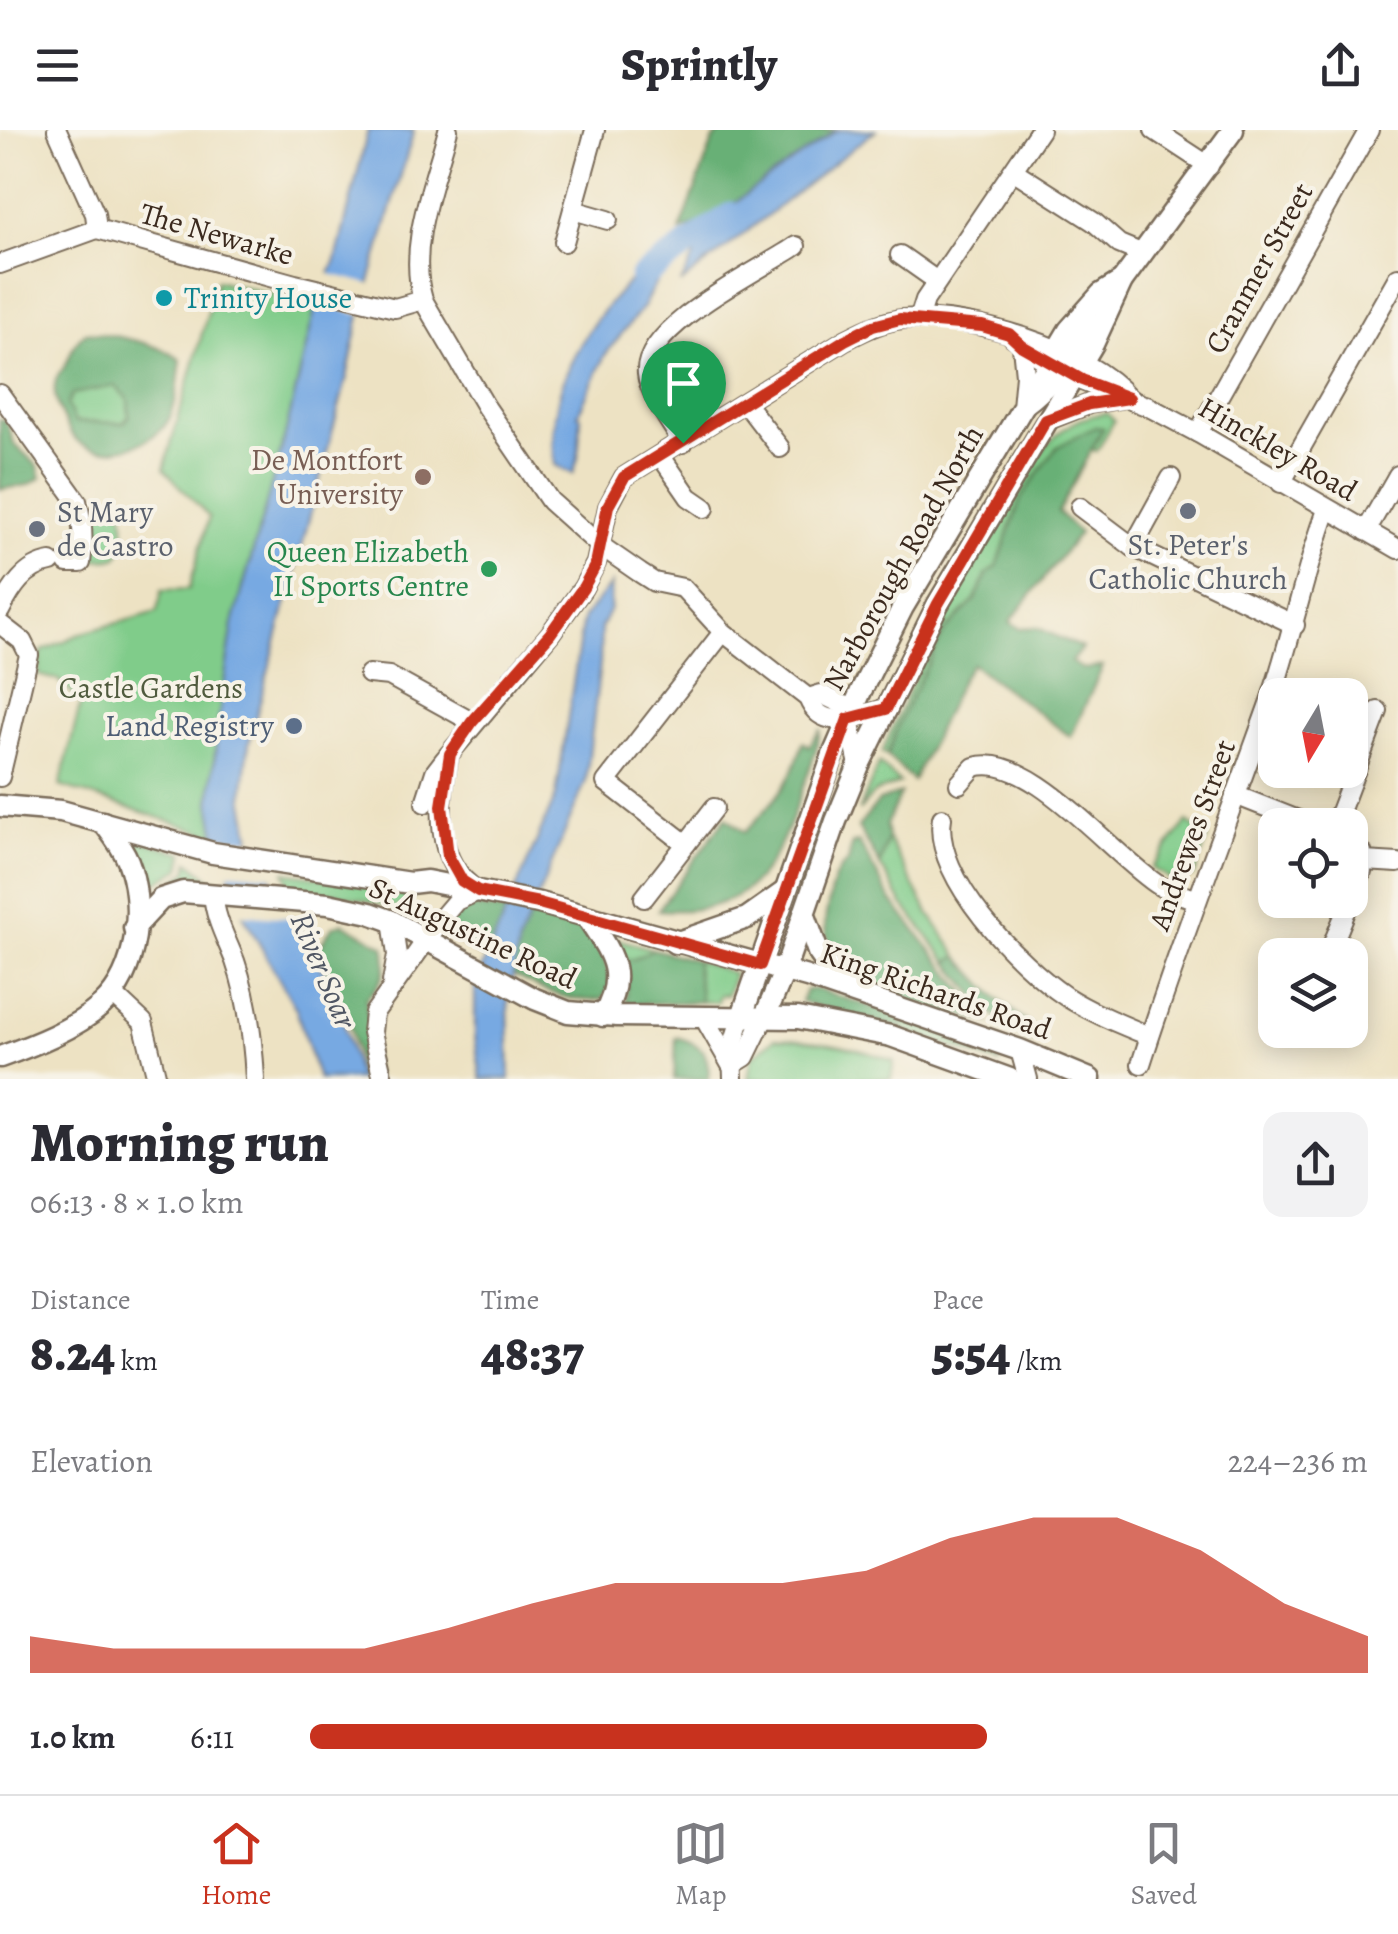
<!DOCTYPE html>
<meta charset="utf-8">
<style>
body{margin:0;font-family:Alegreya,serif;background:#f2f2f3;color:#2b2b33;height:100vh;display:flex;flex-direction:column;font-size:38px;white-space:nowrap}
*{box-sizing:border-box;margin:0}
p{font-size:32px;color:#7c7c81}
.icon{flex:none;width:55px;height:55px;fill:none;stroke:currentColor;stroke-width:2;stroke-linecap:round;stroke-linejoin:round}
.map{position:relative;height:949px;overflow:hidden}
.drawer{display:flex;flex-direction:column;background:#fff;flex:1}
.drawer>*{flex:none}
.needle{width:65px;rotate:190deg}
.buttons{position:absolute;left:1258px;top:548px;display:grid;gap:20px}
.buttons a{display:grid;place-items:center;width:110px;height:110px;border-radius:20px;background:#fff;box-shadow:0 5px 25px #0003;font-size:50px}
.pin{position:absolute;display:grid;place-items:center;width:85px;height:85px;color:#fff;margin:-102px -42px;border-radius:50% 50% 50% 0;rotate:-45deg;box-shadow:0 0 10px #0007}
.pin .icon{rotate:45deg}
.round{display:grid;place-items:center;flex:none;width:105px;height:105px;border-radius:20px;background:#f2f2f3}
.headline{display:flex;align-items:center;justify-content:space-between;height:170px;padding:0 30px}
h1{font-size:55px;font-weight:800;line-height:75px}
.metrics{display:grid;grid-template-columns:repeat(3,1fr);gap:15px;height:170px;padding:10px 30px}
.metrics div{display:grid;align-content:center}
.metrics b{font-size:50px;font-weight:800}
.metrics small{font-size:28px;font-weight:400}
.metrics p{font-size:28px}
.chart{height:280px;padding:20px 30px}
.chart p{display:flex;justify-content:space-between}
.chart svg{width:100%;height:180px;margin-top:10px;fill:#c8321e;opacity:.7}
ul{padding:0 30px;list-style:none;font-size:32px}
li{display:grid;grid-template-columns:160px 120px 1fr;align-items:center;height:75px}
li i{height:25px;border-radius:12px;background:#c8321e}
header{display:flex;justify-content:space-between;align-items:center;height:130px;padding:0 30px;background:#fff;font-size:45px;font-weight:800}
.tabs{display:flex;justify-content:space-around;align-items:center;height:140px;border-top:2px solid #e1e1e2;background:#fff;font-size:28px;color:#7c7c81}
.tabs a{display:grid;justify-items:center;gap:5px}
.tabs .active{color:#c8321e}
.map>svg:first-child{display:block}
.green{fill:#80cc8a;stroke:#5e7b54;stroke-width:2.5}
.forest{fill:#68b076;stroke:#526d4a;stroke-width:2.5;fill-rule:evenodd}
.water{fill:#77a9e2;stroke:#596a80;stroke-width:2.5}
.pier{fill:#ede2c3}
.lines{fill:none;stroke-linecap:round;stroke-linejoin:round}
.river{stroke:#77a9e2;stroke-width:25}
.minor-casing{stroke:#796a58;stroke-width:22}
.major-casing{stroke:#796a58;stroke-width:25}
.minor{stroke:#fff;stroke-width:18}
.major{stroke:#fff;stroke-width:20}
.route-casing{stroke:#fff;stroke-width:20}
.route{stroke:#c8321e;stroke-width:12}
.culture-dot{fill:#0f9aa8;stroke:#f7f3e8;stroke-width:4}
.education-dot{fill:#8d6e63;stroke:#f7f3e8;stroke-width:4}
.worship-dot{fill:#6b7280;stroke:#f7f3e8;stroke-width:4}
.leisure-dot{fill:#2e9e5b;stroke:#f7f3e8;stroke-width:4}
.service-dot{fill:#5c6f8a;stroke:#f7f3e8;stroke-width:4}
.labels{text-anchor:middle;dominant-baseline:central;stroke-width:8;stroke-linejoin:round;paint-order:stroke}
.street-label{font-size:30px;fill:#3b2a1e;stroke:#f7f3e8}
.culture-label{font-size:30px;fill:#0d838f;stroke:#f7f3e8;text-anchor:start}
.education-label{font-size:30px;fill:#785e54;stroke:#f7f3e8;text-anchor:end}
.worship-label{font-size:30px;fill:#5b616d;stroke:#f7f3e8;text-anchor:start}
.leisure-label{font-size:30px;fill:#27864d;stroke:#f7f3e8;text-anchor:end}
.park-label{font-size:30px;fill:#505b3e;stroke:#f7f3e8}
.service-label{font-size:30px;fill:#4e5e75;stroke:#f7f3e8;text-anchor:end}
.water-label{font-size:32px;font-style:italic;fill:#505663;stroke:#f7f3e8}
</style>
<header><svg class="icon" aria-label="menu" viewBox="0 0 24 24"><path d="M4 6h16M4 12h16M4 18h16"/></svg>Sprintly<svg class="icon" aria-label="share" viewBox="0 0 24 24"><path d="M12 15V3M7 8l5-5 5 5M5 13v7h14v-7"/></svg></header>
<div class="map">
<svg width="1398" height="949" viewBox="0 0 1398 949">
<rect width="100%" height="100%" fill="#f7f3e8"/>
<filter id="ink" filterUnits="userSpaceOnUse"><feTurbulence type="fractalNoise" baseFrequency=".01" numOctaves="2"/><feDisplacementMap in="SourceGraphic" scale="20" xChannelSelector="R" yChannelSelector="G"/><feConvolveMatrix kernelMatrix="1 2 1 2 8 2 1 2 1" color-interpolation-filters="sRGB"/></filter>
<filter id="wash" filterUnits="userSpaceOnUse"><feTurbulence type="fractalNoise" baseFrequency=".0048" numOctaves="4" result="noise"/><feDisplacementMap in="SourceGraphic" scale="40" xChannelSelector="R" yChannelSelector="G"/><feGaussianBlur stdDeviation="2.25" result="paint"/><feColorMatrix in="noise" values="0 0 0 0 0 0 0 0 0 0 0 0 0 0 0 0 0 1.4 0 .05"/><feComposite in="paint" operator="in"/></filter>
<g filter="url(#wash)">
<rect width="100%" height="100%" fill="#ede2c3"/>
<!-- green -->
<g class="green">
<polygon points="217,150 316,175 285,306 233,494 219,586 210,672 216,706 60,656 81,572 58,550 38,545 42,521 82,503 157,482 162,460 189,459 209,387 164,339"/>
<polygon points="115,256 128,269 129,287 123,293 75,292 66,276 71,264"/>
<path d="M1107,283l7,8 -17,30 -5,-1 11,-21 -46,18 -36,51 -24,68 -10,8 -12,26 -31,32 -44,88 -13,36 -5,-3c33,-84 78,-164 124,-242 16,-27 32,-63 58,-82 13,-10 28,-14 43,-16z"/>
<path d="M113,373l8,3c4,11 6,42 -4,51 -5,4 -20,2 -26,2l-2,-55z"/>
<polygon points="879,633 900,653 874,663 859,681"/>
<polygon points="1187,692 1208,707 1194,746 1177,753 1152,738"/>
<polygon points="125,706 184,723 181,738 156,753 146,766 139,732"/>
<polygon points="888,708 928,782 958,826 948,832 902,773 880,735"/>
<polygon points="189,731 212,750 213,754 172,752 187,742"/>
<polygon points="285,742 411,762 414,767 396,778 338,764 291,760"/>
<polygon points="614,808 653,819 634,829 622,830"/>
<polygon points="695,830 734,843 727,865 719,865 717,872 701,872"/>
<polygon points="905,887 1000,930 999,934 901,899"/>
<path d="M775,908c41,2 80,8 119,23l-3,18h-143l4,-22z"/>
</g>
<!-- forest -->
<g class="forest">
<polygon points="723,0 837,0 713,89 680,101 713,11"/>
<path d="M86,202c29,3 72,11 95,28 -3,18 -3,44 -13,61 -16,26 -66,39 -91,20 -7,-6 -12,-18 -16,-27 -5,-11 -9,-25 -4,-37 3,-5 7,-8 9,-13 7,-15 7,-21 20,-32zM115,256l13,13 1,18 -6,6 -48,-1 -8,-17 5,-11z"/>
<polygon points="0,289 6,290 14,314 38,336 41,348 28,355 0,359"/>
<polygon points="1095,297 1103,298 1058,382 1079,403 1010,492 1020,498 1036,497 1082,518 1071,532 1083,539 1103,536 1071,607 972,534 963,546 913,651 887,626 900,590 944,502 975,470 987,444 997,436 1021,368 1057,317"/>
<path d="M821,599c-5,26 -15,50 -24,75 -26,74 -55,112 -139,106l68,-93 19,15c31,-33 45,-46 58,-90l6,4z"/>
<polygon points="901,663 886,695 888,708 880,735 858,697 879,671"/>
<path d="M859,712l32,58 99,123c-51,-16 -182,-36 -163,-113 4,-19 5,-36 21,-48l4,-18z"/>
<path d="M475,777c32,4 109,9 127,40 5,11 6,28 9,40l-9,12c-50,10 -114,-41 -157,-65l10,-20z"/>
<path d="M343,793l41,23c5,21 -1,38 -18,52l9,81h-13l-13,-57 -21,-43 -3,-22 -6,-10 13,-20z"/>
<polygon points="653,819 695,830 701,872 626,874 627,851 622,830 634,829"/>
<path d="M958,826l39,42 38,31 -3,13c-37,-18 -58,-48 -84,-80z"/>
<polygon points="815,859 905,887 901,899 801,872 806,860"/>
<path d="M676,907c26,7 33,15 33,42h-35z"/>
</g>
<!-- water -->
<g class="water">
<polygon points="368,0 414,0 360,186 347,247 249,613 243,666 251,710 335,863 359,949 318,949 296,879 241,781 216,706 210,673 219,586 233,494 285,306 316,175 336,130"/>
<polygon points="837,0 876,0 680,154 714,87"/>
<path d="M680,107l-37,70 -38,48 -27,59 3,3 -3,41 -5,16 -18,-9c-13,-98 54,-173 125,-228z"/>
<polygon points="611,454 610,479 601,498 600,534 586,651 519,812 508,872 510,949 481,949 475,908 475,854 556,666 583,488"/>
</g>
<!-- pier -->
<g class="pier">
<polygon points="708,87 713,89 677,158 675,152"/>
<polygon points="326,143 374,155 365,186 318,174"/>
<polygon points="213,706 257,710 278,746 231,742 224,747"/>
<polygon points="226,753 284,758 300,789 240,784"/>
</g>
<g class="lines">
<!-- river -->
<polyline class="river" points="642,147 732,84"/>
</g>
</g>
<g filter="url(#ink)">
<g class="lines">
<!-- minor casing -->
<g class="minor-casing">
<g id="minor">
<polyline points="57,0 95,84 97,99"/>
<path d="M448,0c-14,54 -41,115 -25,170l63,107 64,94 48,43 42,29 14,9 29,6 40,44 85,66c14,36 51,17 77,11"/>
<polyline points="1154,0 1209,36"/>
<polyline points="1014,41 1094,92 1119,114 1143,124"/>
<polyline points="573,80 608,90"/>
<polyline points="564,112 595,0"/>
<polyline points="900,125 937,151"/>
<polyline points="0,134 97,99 295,154 395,178 423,170"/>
<polyline points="919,189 925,170 1040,0"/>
<polyline points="1013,207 1082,251 1149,277 1198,303 1398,419"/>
<path d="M1059,229c20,-10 28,-30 47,-41"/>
<path d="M0,264l77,107c6,21 7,41 4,62h-14"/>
<polyline points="746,274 780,318"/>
<path d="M1022,277c20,-11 29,-30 48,-41"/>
<polyline points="1022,277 1025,245 1022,216"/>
<polyline points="1046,291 1089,274 1119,269"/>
<polyline points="1198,303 1369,0"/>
<path d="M683,313c-10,-16 -35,-51 -36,-69 -5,-48 114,-104 149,-128"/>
<polyline points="660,325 689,367 705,378"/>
<polyline points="1281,353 1398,147"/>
<polyline points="1080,377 1133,417 1295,495"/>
<polyline points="1366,401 1398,345"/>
<polyline points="1133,417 1171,348"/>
<path d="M0,481c11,-22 25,-45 51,-49"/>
<polyline points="0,494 22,511 29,525 0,647"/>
<polyline points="369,544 389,546 472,592"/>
<polyline points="808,568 821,564 846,576 859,635"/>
<path d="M448,629c-9,45 -15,104 29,131"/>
<path d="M959,654l15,-17c56,-17 140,91 186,119 11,7 24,10 37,13"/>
<polyline points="1235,665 1311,695"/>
<path d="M425,673l10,-31 10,-13 105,-125 33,-46 13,-25 12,-56 16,-30 221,-137c18,-9 37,-19 58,-21 65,-6 184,29 226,79"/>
<path d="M942,688c-10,59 77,147 123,178 27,17 55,28 84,40"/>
<polyline points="1335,695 1378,581"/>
<polyline points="686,714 606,652 723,502"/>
<polyline points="1364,731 1398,733"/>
<path d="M213,764c2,25 13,44 22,67 13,37 18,80 20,118"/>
<polyline points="644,768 714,678"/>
<polyline points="1329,823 1362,742 1362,722 1350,710"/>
<polyline points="392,852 397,825 392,791"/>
<polyline points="113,864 143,892 157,949"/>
<polyline points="703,886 731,935"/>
<polyline points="1020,920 1028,949"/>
<path d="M1141,934c39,-122 86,-242 129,-363 22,-63 34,-129 57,-191"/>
<polyline points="732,935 745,927 765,886"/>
<polyline points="383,949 372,902 374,883 445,784 456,771 478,761"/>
<polyline points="733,949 732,917 742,886"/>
</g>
</g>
<!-- major casing -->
<g class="major-casing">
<g id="major">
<polyline points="0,676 61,681 213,723 410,753 427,751 539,773 807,847 1020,920 1090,949"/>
<polyline points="804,783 818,822 844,858"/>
<path d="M587,787c24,37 41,56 16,99"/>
<polyline points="134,798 161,769 183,762 328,774 370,783 392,791 535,869 568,882 617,886 798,888 891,906 1010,949"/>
<polyline points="675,813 747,788 784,762"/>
<polyline points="742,886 833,625 861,561 903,477 1069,200 1101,164 1122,151"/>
<polyline points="765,886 784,842 836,691 859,635 938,474 1093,214 1122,151 1233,0"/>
<path d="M0,927c34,-12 75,-28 102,-52 36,-33 43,-101 26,-144 -6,-15 -16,-27 -25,-39"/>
</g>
</g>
<!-- minor -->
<use href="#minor" class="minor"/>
<!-- major -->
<use href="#major" class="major"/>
</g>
</g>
<g class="lines" filter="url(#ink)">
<!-- route casing -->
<g class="route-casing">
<polygon id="route" points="900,189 982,196 1009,204 1022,216 1082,250 1129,268 1089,274 1046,290 938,474 886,579 848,589 760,835 539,773 478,761 462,751 448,726 442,676 450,624 472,592 550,504 583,458 596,434 608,376 624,347 845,210 873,196"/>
</g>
<!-- route -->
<use href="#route" class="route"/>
</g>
<!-- markers -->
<circle class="culture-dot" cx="164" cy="168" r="10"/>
<circle class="education-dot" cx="423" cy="347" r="10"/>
<g class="worship-dot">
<circle cx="1188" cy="381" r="10"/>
<circle cx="37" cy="399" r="10"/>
</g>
<circle class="leisure-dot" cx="489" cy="439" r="10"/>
<circle class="service-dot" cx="294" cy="596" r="10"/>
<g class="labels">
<!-- street labels -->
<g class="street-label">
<text transform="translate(217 104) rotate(16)">The Newarke</text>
<text transform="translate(1259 138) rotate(-61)">Cranmer Street</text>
<text transform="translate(1278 319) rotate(30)">Hinckley Road</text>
<text transform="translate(903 428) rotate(-61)">Narborough Road North</text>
<text transform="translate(1192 705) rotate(-70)">Andrewes Street</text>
<text transform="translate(473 803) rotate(25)">St Augustine Road</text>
<text transform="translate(936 861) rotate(19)">King Richards Road</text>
</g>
<!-- culture labels -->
<g class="culture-label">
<text x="184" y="168">Trinity House</text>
</g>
<!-- education labels -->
<g class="education-label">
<text x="403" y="330">De Montfort<tspan x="403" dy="34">University</tspan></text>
</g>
<!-- worship labels -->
<g class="worship-label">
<text x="57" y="382">St Mary<tspan x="57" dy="34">de Castro</tspan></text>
<text x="1188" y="415" text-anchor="middle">St. Peter's<tspan x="1188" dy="34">Catholic Church</tspan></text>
</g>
<!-- leisure labels -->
<g class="leisure-label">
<text x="469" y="422">Queen Elizabeth<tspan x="469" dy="34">II Sports Centre</tspan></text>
</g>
<!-- park labels -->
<g class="park-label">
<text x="151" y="558">Castle Gardens</text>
</g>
<!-- service labels -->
<g class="service-label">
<text x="274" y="596">Land Registry</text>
</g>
<!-- water labels -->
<g class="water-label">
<text transform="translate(324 840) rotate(67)">River Soar</text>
</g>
</g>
</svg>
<div class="buttons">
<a><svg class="needle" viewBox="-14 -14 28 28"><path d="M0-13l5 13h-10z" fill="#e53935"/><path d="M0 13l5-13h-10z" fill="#7c7c81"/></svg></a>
<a><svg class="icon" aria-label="locate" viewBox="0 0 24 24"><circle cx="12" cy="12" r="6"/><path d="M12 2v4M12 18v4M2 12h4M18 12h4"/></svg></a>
<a><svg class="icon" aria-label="layers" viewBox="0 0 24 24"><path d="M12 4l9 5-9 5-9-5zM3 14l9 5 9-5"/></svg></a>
</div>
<div class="pin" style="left:683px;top:313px;background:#1e9e55"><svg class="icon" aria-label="arrive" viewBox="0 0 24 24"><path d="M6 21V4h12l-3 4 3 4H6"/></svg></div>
</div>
<section class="drawer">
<div class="headline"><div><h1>Morning run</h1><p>06:13 · 8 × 1.0 km</p></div><a class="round"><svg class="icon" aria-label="share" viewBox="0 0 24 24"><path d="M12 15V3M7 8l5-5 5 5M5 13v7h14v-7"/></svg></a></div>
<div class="metrics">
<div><p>Distance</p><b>8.24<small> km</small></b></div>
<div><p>Time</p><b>48:37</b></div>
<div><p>Pace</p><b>5:54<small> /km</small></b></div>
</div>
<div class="chart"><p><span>Elevation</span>224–236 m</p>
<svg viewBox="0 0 160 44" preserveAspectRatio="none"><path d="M0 44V35L10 38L20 38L30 38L40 38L50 33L60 27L70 22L80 22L90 22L100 19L110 11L120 6L130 6L140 14L150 27L160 35V44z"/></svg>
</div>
<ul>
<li><b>1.0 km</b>6:11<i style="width:64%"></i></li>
</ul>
</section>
<nav class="tabs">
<a class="active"><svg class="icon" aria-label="home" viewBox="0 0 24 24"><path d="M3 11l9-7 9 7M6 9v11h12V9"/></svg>Home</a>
<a><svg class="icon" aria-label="map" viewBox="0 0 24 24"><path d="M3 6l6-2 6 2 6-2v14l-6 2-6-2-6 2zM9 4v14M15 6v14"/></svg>Map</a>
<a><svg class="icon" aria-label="saved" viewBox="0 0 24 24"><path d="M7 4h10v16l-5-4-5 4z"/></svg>Saved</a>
</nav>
